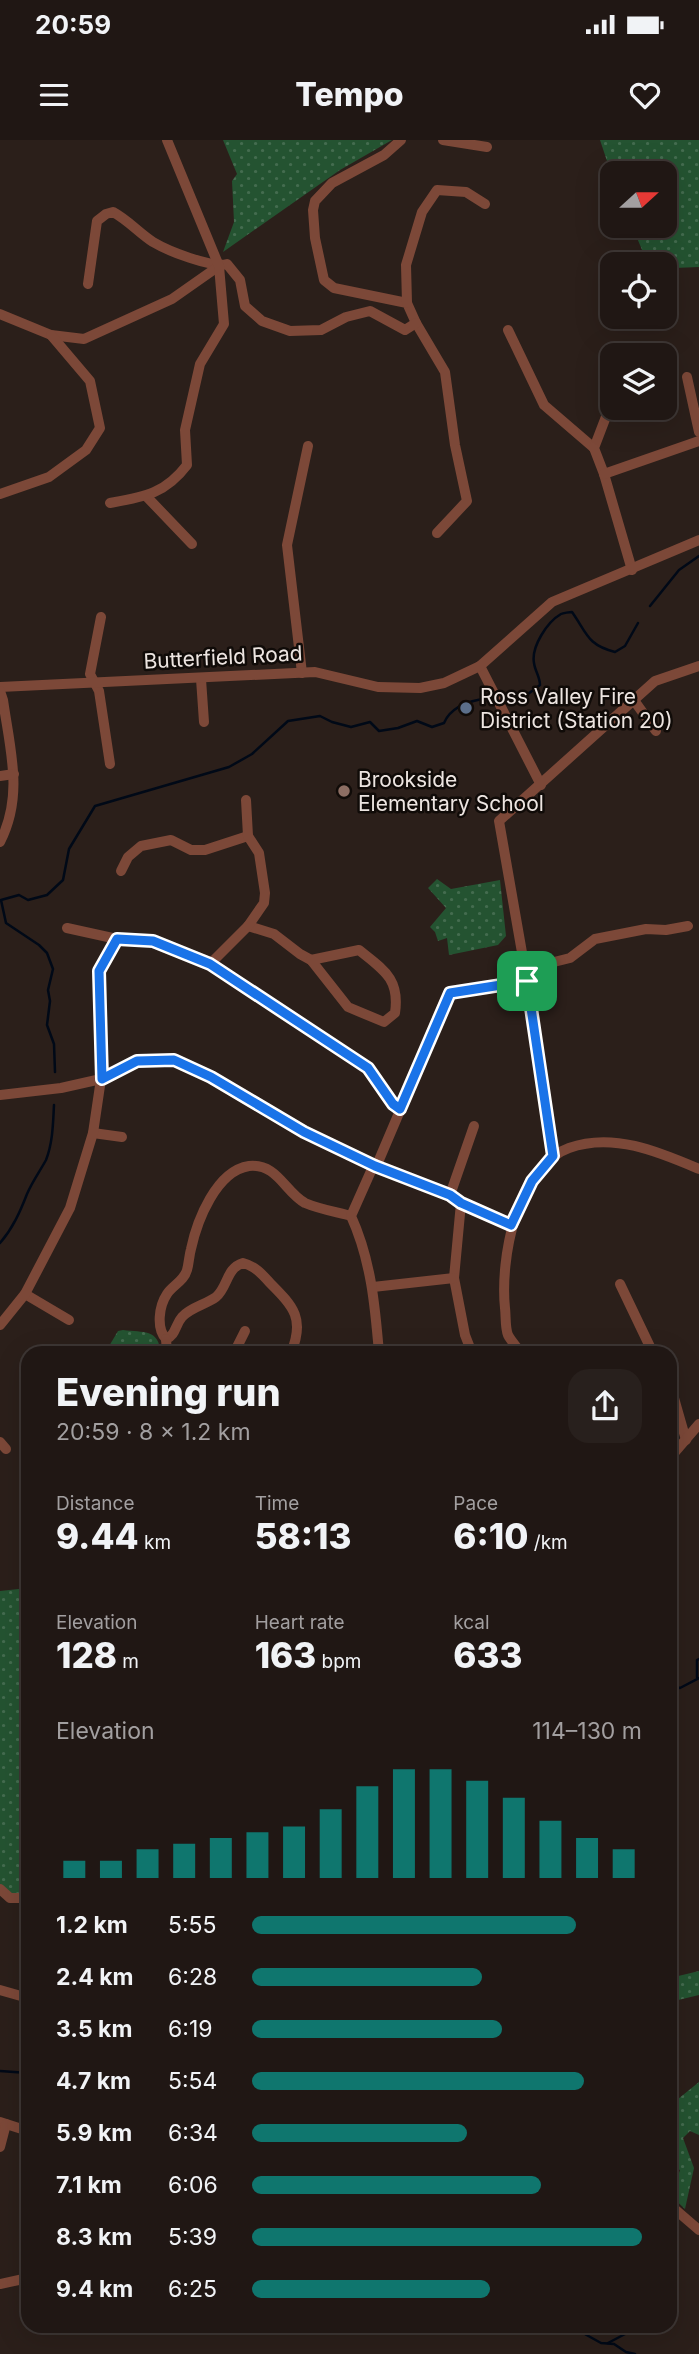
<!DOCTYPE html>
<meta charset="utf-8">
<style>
body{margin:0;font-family:Inter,sans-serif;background:#28201d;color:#f1f3f6;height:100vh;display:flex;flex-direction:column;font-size:26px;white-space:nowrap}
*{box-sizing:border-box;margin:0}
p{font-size:23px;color:#a29fa0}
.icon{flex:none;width:38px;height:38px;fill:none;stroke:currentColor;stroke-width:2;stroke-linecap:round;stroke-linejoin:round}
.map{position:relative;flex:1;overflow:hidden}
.drawer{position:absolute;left:21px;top:1206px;width:656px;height:987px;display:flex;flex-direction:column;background:#201714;border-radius:21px;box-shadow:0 7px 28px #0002,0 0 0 2px #3d3634}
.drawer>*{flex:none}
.needle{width:46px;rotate:69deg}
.buttons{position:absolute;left:600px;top:21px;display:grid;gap:14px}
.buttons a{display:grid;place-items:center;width:77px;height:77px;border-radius:14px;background:#201714;box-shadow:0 7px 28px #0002,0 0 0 2px #3d3634;font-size:35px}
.pin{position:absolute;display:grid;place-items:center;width:60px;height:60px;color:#fff;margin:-30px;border-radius:14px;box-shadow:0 4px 10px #0006}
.round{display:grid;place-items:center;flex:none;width:74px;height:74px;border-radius:21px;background:#28201d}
.summary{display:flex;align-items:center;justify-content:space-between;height:119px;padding:0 35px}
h1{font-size:38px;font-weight:800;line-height:52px}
.metrics{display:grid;grid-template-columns:repeat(3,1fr);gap:10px;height:119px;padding:7px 35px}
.metrics div{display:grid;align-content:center}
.metrics b{font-size:35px;font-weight:800}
.metrics small{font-size:19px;font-weight:400}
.metrics p{font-size:19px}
.chart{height:196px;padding:14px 35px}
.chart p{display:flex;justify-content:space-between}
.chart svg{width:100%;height:126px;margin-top:7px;stroke:#0f766e;stroke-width:6}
ul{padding:0 35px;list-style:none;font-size:23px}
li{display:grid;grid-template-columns:112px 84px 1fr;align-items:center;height:52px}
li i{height:18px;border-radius:9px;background:#0f766e}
.status{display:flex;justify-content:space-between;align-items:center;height:49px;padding:0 35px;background:#201714;direction:ltr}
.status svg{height:19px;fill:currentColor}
header{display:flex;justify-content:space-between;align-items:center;height:91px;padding:0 35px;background:#201714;font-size:32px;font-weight:800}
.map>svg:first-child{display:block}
.park{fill:url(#park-dots)}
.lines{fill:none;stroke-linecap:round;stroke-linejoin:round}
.stream{stroke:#000917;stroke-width:2.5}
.minor{stroke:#7c4838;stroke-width:10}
.route-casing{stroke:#fff;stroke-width:14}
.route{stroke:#1a73e8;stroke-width:9}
.service-dot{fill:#5c6f8a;stroke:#100b08;stroke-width:2.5}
.education-dot{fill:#8d6e63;stroke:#100b08;stroke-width:2.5}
.labels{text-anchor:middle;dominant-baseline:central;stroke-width:5;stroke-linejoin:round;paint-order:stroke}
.street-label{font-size:21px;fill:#ede5e1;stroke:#100b08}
.poi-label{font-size:21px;fill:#ede5e1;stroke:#100b08;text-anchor:start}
</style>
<div class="status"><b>20:59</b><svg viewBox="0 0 49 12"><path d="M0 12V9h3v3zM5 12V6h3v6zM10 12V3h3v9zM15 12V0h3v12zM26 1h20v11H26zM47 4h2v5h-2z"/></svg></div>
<header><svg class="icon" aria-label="menu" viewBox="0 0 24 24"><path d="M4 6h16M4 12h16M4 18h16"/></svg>Tempo<svg class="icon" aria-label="heart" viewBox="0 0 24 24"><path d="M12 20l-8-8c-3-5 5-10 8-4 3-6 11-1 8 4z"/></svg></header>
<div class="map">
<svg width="699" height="2214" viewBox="0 0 699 2214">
<defs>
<pattern id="park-dots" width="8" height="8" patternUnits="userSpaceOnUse" patternTransform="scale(1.75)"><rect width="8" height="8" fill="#245331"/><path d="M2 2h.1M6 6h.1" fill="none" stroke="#446c4f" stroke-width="1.8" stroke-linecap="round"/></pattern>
</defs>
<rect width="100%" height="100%" fill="#2b1f1a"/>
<!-- park -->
<g class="park">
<polygon points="223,0 392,0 340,30 223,112 234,82 232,41 237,34"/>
<polygon points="600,0 699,0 699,127 674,128 665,137 665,124 648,124 632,86 665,86 665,33 612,33 612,36"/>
<polygon points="437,739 451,749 500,740 506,796 498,805 449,815 447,798 438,801 435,792 430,787 446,768 428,748"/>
<path d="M123,1190c21,3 35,-2 38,23h-56l13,-22z"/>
<polygon points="28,1448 28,1754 19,1758 0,1749 0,1451"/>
<polygon points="699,1831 699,1855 670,1862 670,1838"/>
<polygon points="699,1942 699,1995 690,1991 683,1998 694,2028 685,2069 671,2056 680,2030 670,2026 670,1997 678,1959"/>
</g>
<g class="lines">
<!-- stream -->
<g class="stream">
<polyline points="650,466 679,430 699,416"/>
<path d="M508,557h16l16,-12c0,-8 -5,-14 -6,-22 -3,-16 13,-41 27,-49 2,-1 9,-2 11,-2 15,21 15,33 43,40l10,-6 13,-23"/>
<path d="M55,932l-1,-28 -7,-19 3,-24 -2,-11 5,-21 -6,-16 -8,-8 -33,-22 -5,-23 18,-5 9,5 19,-5 16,-15 6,-31 26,-43 134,-39 23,-13 36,-33 32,-5 12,6 19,5 19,-5 9,9 19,-3 19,-7 15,6 12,-4c7,-17 29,-23 45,-25"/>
<path d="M0,1103c13,-15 20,-31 27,-49 5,-12 13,-23 19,-34 7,-18 7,-37 8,-55"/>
<polyline points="697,1537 697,1520 699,1519"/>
<polyline points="670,1560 672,1560 673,1546 680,1548 699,1538"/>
<polyline points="0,1931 28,1933"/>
<polyline points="537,2186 541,2186"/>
<polyline points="576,2186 583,2193 601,2203 614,2204 626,2212 635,2214"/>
<polyline points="608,2203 627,2193 629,2186"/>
</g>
<!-- minor -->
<g class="minor">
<polyline points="401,0 384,15 332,43 315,61 313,70 315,98 324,140 334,148 407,163 416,183 445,232 455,305 467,361 437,393"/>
<polyline points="443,0 487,7"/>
<path d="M88,144l9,-63 9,-7 7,-2c15,8 26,21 40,30 15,9 58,26 74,22l13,16 5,26 17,15 28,10 31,-1 25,-13 24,-6 35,19 11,-7"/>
<polyline points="407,163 406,125 422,72 437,50 466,52 485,64"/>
<polyline points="0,174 51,195 84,199 172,159 219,126"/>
<polyline points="508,190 544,265 594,308"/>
<polyline points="628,215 629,213"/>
<polyline points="687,237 699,292"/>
<polyline points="612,261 594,308 604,334 632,430"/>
<polyline points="604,334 699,301"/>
<polyline points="0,354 49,337 86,310 100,288 90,241 51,195"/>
<polyline points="147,357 192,404"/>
<path d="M110,363c34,-6 55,-9 77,-38l-2,-35 15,-66 24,-40 -5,-58 -52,-126"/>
<polyline points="101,477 90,534 99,551 110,624"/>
<polyline points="480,526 541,645"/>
<polyline points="302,533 287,405 308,306"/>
<polyline points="201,539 204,582"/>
<polyline points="0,547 315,532 378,547 420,548 444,543 480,526 552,462 699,400"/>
<path d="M0,551l3,9c7,50 21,95 -3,142"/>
<polyline points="633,559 656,591"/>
<polyline points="0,636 14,634"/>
<polyline points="121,731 128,717 141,706 171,700 191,710 205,710 248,696"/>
<polyline points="248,786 274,794 300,814 311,820"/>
<polyline points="67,788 117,799 153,801 210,824 368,928 393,964 400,969"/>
<path d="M359,810c25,20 41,29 36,63l-11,9 -36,-15 -37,-47z"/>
<polyline points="210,824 248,786 264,763 265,753 259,713 248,696 246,660"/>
<polyline points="0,955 61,948 101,939 137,921 174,920 211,937 304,992 375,1026 450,1055 461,1063 511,1085"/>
<polyline points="93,993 122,997"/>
<polyline points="553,1016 527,841 499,681 655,541 699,526"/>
<polyline points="450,1055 474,986"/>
<polyline points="461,1063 454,1138 465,1195 472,1213"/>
<polyline points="620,1144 653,1213"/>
<polyline points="373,1147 454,1138"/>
<polyline points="25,1154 69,1180"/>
<polyline points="0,1185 25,1154 70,1068 93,993 101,939 99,831 117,799"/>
<path d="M166,1199c-10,-11 -7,-33 1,-45 6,-9 17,-13 20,-24 2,-7 2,-14 4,-21 6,-28 25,-78 58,-83 28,-3 36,26 56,37 14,6 31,9 46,13"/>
<path d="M166,1199c10,-4 9,-14 16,-22 9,-10 23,-12 34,-20 12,-10 10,-29 27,-34 12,3 19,11 27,20 24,24 35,36 21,70"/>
<polyline points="166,1199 167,1213"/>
<polyline points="234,1213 245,1191"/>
<path d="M379,1213c-4,-48 -8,-93 -28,-137l20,-45 8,-11 71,-167 77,-12 19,-17 24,-6 25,-19 51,-10 20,1 22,-4"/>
<path d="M521,1213c-4,-6 -10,-12 -13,-18 -3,-7 -2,-19 -3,-27 -5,-48 11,-141 64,-160 44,-16 90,4 130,21"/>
<polyline points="670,1244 686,1300"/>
<polyline points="0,1302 6,1309"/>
<polyline points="670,1322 675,1312 699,1284"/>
<polyline points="0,1749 10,1758 19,1758 28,1754"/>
<polyline points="0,1850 28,1858"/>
<polyline points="0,1982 28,1991"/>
<polyline points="0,2007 6,1984"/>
<polyline points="670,2065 699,2090"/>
<polyline points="0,2144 28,2138"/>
<polyline points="568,2189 569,2186"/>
</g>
</g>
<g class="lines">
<!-- route casing -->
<g class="route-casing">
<polygon id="route" points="117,799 153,801 210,824 368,928 393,964 400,969 450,853 527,841 553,1016 532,1041 511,1085 461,1063 450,1055 375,1026 304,992 211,937 174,920 137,921 102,939 99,831"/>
</g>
<!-- route -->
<use href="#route" class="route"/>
</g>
<!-- markers -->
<circle class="service-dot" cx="466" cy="568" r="7"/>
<circle class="education-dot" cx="344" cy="651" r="7"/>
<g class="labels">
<!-- street labels -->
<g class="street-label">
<text transform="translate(223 517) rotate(-3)">Butterfield Road</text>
</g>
<!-- poi labels -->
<g class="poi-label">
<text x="480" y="556">Ross Valley Fire<tspan x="480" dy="24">District (Station 20)</tspan></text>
<text x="358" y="639">Brookside<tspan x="358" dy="24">Elementary School</tspan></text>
</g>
</g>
</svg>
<div class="buttons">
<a><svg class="needle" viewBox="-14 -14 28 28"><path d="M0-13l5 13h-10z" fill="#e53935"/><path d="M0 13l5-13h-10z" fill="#a29fa0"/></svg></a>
<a><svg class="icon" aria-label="locate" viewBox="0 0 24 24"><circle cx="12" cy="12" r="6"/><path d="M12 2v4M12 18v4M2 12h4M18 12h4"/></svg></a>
<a><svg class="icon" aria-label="layers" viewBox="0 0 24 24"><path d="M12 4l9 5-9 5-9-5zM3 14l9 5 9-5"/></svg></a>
</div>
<div class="pin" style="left:527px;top:841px;background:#1e9e55"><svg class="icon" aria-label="arrive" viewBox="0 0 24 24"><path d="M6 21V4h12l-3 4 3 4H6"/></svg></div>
<section class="drawer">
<div class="summary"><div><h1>Evening run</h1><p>20:59 · 8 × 1.2 km</p></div><a class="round"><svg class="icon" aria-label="share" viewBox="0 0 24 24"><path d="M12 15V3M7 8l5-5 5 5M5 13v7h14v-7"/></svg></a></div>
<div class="metrics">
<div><p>Distance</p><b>9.44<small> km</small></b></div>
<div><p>Time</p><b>58:13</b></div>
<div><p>Pace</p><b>6:10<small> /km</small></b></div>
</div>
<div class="metrics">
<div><p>Elevation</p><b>128<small> m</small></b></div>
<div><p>Heart rate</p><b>163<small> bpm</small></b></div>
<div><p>kcal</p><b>633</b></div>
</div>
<div class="chart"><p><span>Elevation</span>114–130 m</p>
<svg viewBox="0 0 160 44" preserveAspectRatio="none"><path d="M5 44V38M15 44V38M25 44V34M35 44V32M45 44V30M55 44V28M65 44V26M75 44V20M85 44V12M95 44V6M105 44V6M115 44V10M125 44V16M135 44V24M145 44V30M155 44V34"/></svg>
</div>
<ul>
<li><b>1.2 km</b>5:55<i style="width:83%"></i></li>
<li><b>2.4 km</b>6:28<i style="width:59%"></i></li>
<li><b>3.5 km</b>6:19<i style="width:64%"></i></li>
<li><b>4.7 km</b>5:54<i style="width:85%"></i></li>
<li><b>5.9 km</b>6:34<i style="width:55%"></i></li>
<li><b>7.1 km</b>6:06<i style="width:74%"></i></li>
<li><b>8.3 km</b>5:39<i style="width:100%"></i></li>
<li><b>9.4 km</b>6:25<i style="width:61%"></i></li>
</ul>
</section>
</div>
